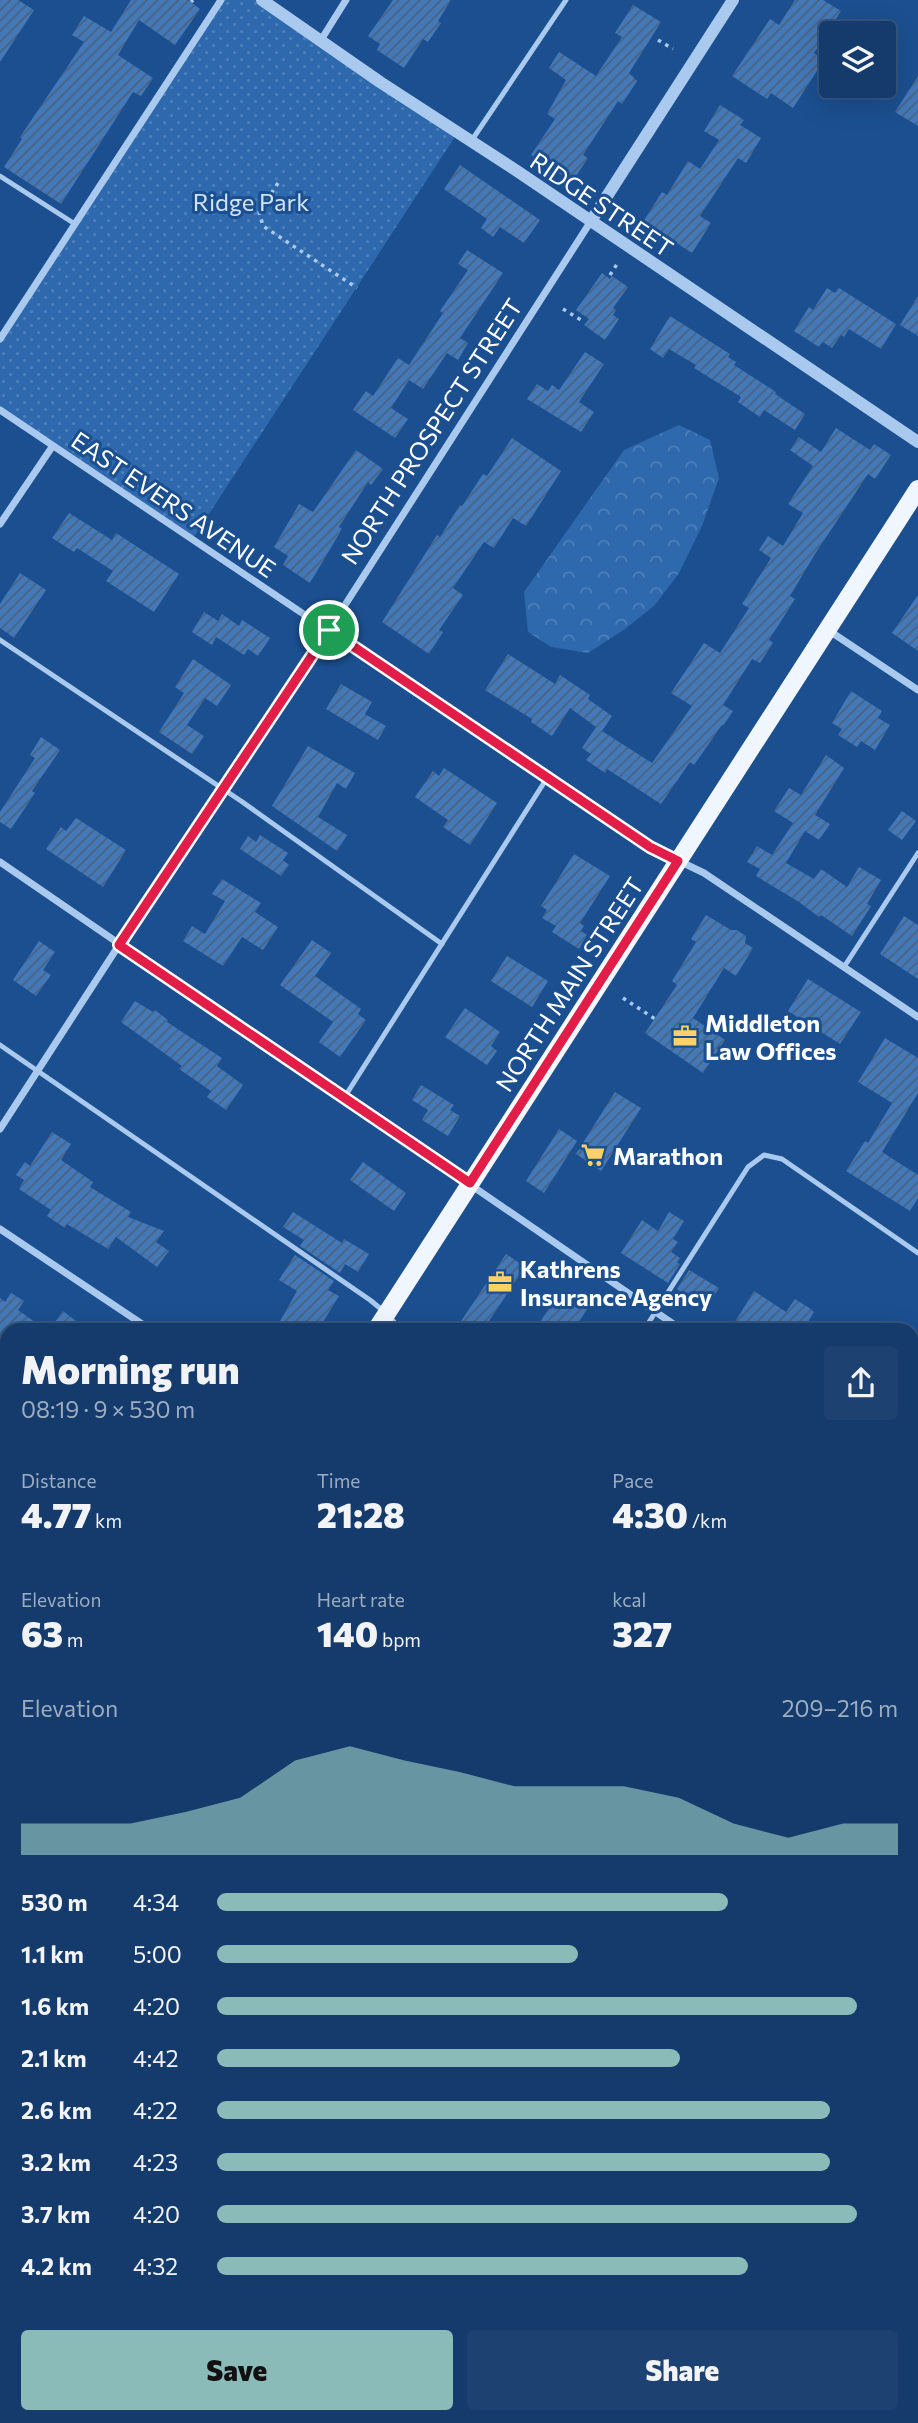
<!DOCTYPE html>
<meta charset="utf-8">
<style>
body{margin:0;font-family:Commissioner,sans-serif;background:#1d4271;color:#f1f3f6;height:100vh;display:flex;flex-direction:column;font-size:26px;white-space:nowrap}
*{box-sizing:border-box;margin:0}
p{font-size:23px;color:#9dadc1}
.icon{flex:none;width:38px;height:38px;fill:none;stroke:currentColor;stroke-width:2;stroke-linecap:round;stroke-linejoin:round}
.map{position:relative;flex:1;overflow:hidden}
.drawer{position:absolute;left:0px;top:1323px;width:919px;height:1101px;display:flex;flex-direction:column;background:#143b6b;border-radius:21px 21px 0 0;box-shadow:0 7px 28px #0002,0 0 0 2px #33557e}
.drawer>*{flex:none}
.buttons{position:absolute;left:819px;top:21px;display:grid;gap:14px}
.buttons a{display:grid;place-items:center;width:77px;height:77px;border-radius:7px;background:#143b6b;box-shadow:0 7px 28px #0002,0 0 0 2px #33557e;font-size:35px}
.pin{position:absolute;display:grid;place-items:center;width:60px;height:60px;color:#fff;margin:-30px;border:4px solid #fff;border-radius:50%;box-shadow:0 2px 7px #0007}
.round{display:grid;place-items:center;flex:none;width:74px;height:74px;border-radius:7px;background:#1d4271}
.head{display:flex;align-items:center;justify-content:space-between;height:119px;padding:0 21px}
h1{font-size:38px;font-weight:800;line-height:52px}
.stats{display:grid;grid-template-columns:repeat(3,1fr);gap:10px;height:119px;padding:7px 21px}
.stats div{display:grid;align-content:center}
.stats b{font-size:35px;font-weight:800}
.stats small{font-size:19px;font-weight:400}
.stats p{font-size:19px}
.chart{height:196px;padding:14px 21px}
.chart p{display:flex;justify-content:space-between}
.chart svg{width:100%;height:126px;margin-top:7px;fill:#8bbbb9;opacity:.7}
.cta{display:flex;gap:14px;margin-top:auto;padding:14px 21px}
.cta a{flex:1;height:80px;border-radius:7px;background:#8bbbb9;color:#111;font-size:28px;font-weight:800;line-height:80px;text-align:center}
.cta a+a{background:#1d4271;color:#f1f3f6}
ul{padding:0 21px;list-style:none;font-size:23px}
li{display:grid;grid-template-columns:112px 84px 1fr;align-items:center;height:52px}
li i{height:18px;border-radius:9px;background:#8bbbb9}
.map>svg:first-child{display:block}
.forest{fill:url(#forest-crowns)}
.park{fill:url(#park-dots)}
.building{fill:url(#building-hatch)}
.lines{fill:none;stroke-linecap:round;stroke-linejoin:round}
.path{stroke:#a9c9ee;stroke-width:3.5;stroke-dasharray:3.5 5;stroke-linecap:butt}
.service{stroke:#a9c9ee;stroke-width:5}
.minor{stroke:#a9c9ee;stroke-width:7}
.tertiary{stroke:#a9c9ee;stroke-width:12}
.primary{stroke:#f0f6ff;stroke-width:18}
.route-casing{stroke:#fff;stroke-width:14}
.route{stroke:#e11d48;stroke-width:9}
.labels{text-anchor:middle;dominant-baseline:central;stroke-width:6;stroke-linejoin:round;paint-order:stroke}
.park-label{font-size:24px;fill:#cfe3fa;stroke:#1b4f8f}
.street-label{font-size:24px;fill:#fff;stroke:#1b4f8f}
.poi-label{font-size:24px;font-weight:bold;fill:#fff;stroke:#1b4f8f;text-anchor:start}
</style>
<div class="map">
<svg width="918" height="2423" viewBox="0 0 918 2423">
<defs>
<pattern id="forest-crowns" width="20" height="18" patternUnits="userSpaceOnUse" patternTransform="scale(1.75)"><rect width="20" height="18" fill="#2e69ad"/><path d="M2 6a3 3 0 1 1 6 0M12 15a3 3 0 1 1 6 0" fill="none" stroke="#4d80b9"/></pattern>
<pattern id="park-dots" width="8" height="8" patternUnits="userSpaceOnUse" patternTransform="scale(1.75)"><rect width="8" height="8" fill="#2e69ad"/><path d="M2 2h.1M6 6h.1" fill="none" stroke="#4d80b9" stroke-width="1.8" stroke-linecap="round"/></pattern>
<pattern id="building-hatch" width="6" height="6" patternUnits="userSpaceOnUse" patternTransform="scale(1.75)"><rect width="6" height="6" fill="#4478b7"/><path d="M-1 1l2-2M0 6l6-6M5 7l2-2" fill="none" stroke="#486282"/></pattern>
</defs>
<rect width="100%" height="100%" fill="#1b4f8f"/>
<!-- forest -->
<polygon class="forest" points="679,425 710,440 719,478 702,526 679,573 655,605 625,629 588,653 551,647 528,632 524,592 624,450"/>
<!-- park -->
<polygon class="park" points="221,0 262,0 458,132 192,540 0,410 0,338"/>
<!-- building -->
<g class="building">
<polygon points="0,0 18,0 34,10 0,62"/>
<polygon points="131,0 188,0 200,9 175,45 139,20 118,55 153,78 141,96 133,92 61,204 4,167 22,139 20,137 84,42 72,35 84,16 111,32"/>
<polygon points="393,0 451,0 438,21 441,23 428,42 423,39 404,68 377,50 380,44 368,36"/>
<polygon points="795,0 823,0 841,11 814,53 824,60 793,108 771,93 767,99 732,76 770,19 779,25"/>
<polygon points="633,5 661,22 629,73 637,81 622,104 618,101 583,155 588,158 572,182 531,155 555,119 547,114 566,80 549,68 559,52 596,76 622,37 615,33"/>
<polygon points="918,76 918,126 895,112"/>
<polygon points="720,105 744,120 740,125 761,138 746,163 738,158 700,216 711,223 692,253 643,222 662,192 667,195 688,161 700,169 719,140 704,131"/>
<polygon points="460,165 540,220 524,243 500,227 493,237 481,228 487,219 444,189"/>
<polygon points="467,250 503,273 460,338 468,343 458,360 447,353 423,389 409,380 391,408 408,419 395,438 353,410 366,391 373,396 398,358 409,365 443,313 440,311 468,270 458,264"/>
<polygon points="602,273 610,279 612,276 628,287 613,308 616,310 613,315 619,319 605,340 584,325 589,319 576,310"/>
<polygon points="827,288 835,293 839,288 896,324 881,349 849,329 844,337 841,335 832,348 823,342 819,347 794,331 809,307 813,310"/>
<polygon points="918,296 918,336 900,325"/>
<polygon points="670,316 730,354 728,357 736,362 734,365 776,392 775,394 805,414 795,430 764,410 760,417 738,402 741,397 694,368 696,365 669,349 663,358 650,349"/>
<polygon points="585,352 604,364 579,402 594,412 581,432 527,399 537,384 548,391 552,385 559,390"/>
<polygon points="836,428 870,450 874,444 891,455 875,479 868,474 815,554 790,596 795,599 769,640 773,643 760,663 752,659 723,705 733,711 723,726 722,725 694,765 690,762 661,804 607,769 605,773 586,760 591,754 582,748 596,727 570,708 552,736 531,722 532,719 485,690 508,654 555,684 560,675 590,695 588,699 612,716 602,731 652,763 692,706 671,693 704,643 720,653 749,608 742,604 771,558 759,550 768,536 783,546 803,513 788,504 813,466 790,450 799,437 821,452"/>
<polygon points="512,438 561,471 526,526 513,518 494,548 484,542 453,588 463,595 439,630 443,632 429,654 382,622 437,535 440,537 460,505 462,506 483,474 487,476"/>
<polygon points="356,450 383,469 371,485 368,482 339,527 342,529 310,583 283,565 288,556 274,547 299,504 313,512"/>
<polygon points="69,513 112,540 116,533 179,574 154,612 106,581 113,571 77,548 74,552 52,538"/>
<polygon points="20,573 46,590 14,638 0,628 0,604"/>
<polygon points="918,595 918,651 892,633"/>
<polygon points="204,612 218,621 222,614 239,626 242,620 270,638 258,656 248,649 244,655 216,637 212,645 192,632"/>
<polygon points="193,659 231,685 217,706 205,698 187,725 204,736 192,754 159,732 184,693 175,687"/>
<polygon points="341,684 372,702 365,714 386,726 378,740 326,709"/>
<polygon points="851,691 882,711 878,718 890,725 875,750 861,741 857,747 838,735 842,729 832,723"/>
<polygon points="41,737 60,750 32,791 35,793 11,829 0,822 0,812 35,758 30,755"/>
<polygon points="308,746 355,773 346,789 337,783 318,817 347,835 337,851 272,806"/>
<polygon points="826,755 844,768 815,815 830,824 819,840 805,831 786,863 814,879 821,869 847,887 859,867 881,880 867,904 871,906 852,936 821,915 819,917 799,902 756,876 760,869 747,862 757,846 772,855 793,823 774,811 789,788 801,795"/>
<polygon points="444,768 497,803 470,845 443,827 448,820 415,797 433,771 439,776"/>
<polygon points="902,811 916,821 902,840 888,830"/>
<polygon points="76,818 126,850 103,887 46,849 61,827 66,831"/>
<polygon points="260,835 288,853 283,860 289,865 281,876 240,849 248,836 256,842"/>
<polygon points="574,854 610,876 580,923 584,926 581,931 587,935 579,949 552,932 556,926 542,918 547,910 541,906"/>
<polygon points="222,879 261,903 255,912 278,927 263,950 242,937 223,966 183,941 192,926 205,934 225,901 212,894"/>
<polygon points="706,915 731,930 737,930 746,936 745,943 753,948 736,976 724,968 693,1018 725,1040 703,1073 645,1033 677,985 672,981 696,942 691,939"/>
<polygon points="904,916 918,925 918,979 880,954"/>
<polygon points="312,940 331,953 315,976 361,1009 358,1014 366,1020 340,1057 319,1042 333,1022 280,985"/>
<polygon points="39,941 55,952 43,970 51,975 36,996 13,980"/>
<polygon points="507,956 548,981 532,1007 491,981"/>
<polygon points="808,979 861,1012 840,1044 788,1011"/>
<polygon points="135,1001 153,1012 155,1010 168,1020 167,1022 222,1058 217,1066 243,1085 226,1110 207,1097 211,1091 179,1069 182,1066 121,1022"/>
<polygon points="465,1008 500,1032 491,1046 497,1051 487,1065 445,1037"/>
<polygon points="885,1038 918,1058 918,1093 882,1152 918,1175 918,1198 910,1211 846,1171 865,1141 868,1143 892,1103 858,1082"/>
<polygon points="421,1085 454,1105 450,1110 460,1116 448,1136 422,1120 428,1110 412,1100"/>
<polygon points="615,1092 641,1108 601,1171 576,1154"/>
<polygon points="559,1129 577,1141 544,1193 526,1181"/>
<polygon points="52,1132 71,1144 61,1160 93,1182 90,1187 131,1212 128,1217 164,1231 156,1242 169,1251 157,1267 116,1237 108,1249 67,1224 65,1228 47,1216 51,1210 19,1189 24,1180 16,1175 25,1162 30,1166"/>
<polygon points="363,1162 406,1193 394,1211 350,1180"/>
<polygon points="293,1212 342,1243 344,1239 369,1254 358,1272 345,1264 340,1273 300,1246 304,1240 283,1227"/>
<polygon points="669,1212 684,1221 673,1239 678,1242 671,1252 680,1258 677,1262 680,1264 668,1283 621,1253 642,1220 658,1231"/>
<polygon points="506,1254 525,1267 483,1330 455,1330"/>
<polygon points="295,1255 334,1281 328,1290 339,1296 318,1330 275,1330 297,1291 279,1280"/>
<polygon points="689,1270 719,1288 705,1309 677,1289"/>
<polygon points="754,1291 786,1312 795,1299 811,1309 814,1312 806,1325 814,1330 730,1330"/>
<polygon points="11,1293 24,1301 18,1310 46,1330 4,1330 0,1336 0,1298 5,1302"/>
<polygon points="564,1295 587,1309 574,1330 535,1330 551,1305 556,1308"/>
<polygon points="63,1311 88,1330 49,1330"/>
</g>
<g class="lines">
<!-- path -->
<g class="path">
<polyline points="191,2 193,0"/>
<polyline points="658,40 673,49"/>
<polyline points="278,183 259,212 263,226 357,288"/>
<polyline points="610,275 619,261"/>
<polyline points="563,309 581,320"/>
<polyline points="623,998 655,1019"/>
<polyline points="0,1968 7,1973"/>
</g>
<!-- service -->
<g class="service">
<polyline points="472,140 566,0"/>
<polyline points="0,176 75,224"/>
<polyline points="0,640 241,801 442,944"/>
<polyline points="844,967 918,853"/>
<polyline points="0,1045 370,1300 386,1313 401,1330"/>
<polyline points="344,1098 547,778"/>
<polyline points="644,1330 748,1167 764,1155 782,1159 918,1253"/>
<polyline points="0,1406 7,1411"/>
<polyline points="0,1629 7,1618"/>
<polyline points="0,1771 7,1775"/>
<polyline points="0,2238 7,2226"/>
</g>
<!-- minor -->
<g class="minor">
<polyline points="321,40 346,0"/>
<polyline points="0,339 221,0"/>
<polyline points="0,410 650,847 704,873 918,1017"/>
<polyline points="0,524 52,447"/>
<polyline points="828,630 918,690"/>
<polyline points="0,862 682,1330"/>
<polyline points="0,1129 119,945 329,630 591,221"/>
<polyline points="0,1229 151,1330"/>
<polyline points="912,1487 918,1491"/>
<polyline points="0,1590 7,1595"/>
<polyline points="912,1846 918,1851"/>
<polyline points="912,2160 918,2164"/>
<polyline points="0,2288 7,2293"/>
<polyline points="186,2417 195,2423"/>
<polyline points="737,2417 746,2423"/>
</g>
<!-- tertiary -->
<g class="tertiary">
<polyline points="262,0 380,82 517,171 918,442"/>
<polyline points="591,221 733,0"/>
<polyline points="912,1871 918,1861"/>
<polyline points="556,2423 560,2417"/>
</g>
<!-- primary -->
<g class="primary">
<polyline points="376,1330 918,489"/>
<polyline points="0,1914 7,1903"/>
</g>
</g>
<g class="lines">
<!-- route casing -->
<g class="route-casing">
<polygon id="route" points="329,630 650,847 678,861 470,1183 119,945"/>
</g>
<!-- route -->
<use href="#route" class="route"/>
</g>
<!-- icons -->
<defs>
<g id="office-bare" transform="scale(1.89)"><path d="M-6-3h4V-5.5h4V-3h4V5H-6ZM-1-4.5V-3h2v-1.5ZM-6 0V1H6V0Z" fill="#ffd166" stroke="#1b4f8f" stroke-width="2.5" paint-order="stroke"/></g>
<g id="supermarket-bare" transform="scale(1.89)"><path d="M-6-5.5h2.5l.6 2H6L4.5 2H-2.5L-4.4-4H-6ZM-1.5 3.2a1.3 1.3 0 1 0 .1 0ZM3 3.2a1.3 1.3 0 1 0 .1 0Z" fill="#ffd166" stroke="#1b4f8f" stroke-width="2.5" paint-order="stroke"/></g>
</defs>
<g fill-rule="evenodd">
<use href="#office-bare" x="685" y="1036"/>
<use href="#supermarket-bare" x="593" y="1155"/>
<use href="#office-bare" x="500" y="1282"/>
</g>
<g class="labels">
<!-- park labels -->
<g class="park-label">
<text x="251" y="201">Ridge Park</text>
</g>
<!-- street labels -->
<g class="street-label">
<text transform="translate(602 204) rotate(34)">RIDGE STREET</text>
<text transform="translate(431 431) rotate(-57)">NORTH PROSPECT STREET</text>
<text transform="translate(174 504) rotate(34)">EAST EVERS AVENUE</text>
<text transform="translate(569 984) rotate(-57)">NORTH MAIN STREET</text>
</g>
<!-- poi labels -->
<g class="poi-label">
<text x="705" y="1022">Middleton<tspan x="705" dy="28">Law Offices</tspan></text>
<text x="613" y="1155">Marathon</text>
<text x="520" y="1268">Kathrens<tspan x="520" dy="28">Insurance Agency</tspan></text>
</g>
</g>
</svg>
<div class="buttons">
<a><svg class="icon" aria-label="layers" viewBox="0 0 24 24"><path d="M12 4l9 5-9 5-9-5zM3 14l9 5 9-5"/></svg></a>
</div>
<div class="pin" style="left:329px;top:630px;background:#1e9e55"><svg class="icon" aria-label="arrive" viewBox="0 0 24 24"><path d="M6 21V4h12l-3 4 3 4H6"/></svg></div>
<section class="drawer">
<div class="head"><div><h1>Morning run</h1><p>08:19 · 9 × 530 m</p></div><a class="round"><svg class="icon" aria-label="share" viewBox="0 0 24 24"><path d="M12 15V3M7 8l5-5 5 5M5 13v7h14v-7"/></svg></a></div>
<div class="stats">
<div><p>Distance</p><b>4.77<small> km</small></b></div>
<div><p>Time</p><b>21:28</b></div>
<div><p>Pace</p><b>4:30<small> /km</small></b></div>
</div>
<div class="stats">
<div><p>Elevation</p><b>63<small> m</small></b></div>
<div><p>Heart rate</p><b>140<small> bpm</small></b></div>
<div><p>kcal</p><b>327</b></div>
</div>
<div class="chart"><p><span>Elevation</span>209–216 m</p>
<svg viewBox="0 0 160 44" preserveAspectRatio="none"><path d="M0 44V33L10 33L20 33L30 29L40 24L50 11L60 6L70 11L80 15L90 20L100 20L110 20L120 24L130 33L140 38L150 33L160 33V44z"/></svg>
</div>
<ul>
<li><b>530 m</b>4:34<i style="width:75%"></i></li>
<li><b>1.1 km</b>5:00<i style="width:53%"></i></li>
<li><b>1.6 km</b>4:20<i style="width:94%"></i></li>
<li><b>2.1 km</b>4:42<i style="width:68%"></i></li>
<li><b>2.6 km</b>4:22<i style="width:90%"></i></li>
<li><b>3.2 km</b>4:23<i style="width:90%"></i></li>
<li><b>3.7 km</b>4:20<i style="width:94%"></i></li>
<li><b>4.2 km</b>4:32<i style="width:78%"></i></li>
</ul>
<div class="cta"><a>Save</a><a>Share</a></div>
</section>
</div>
